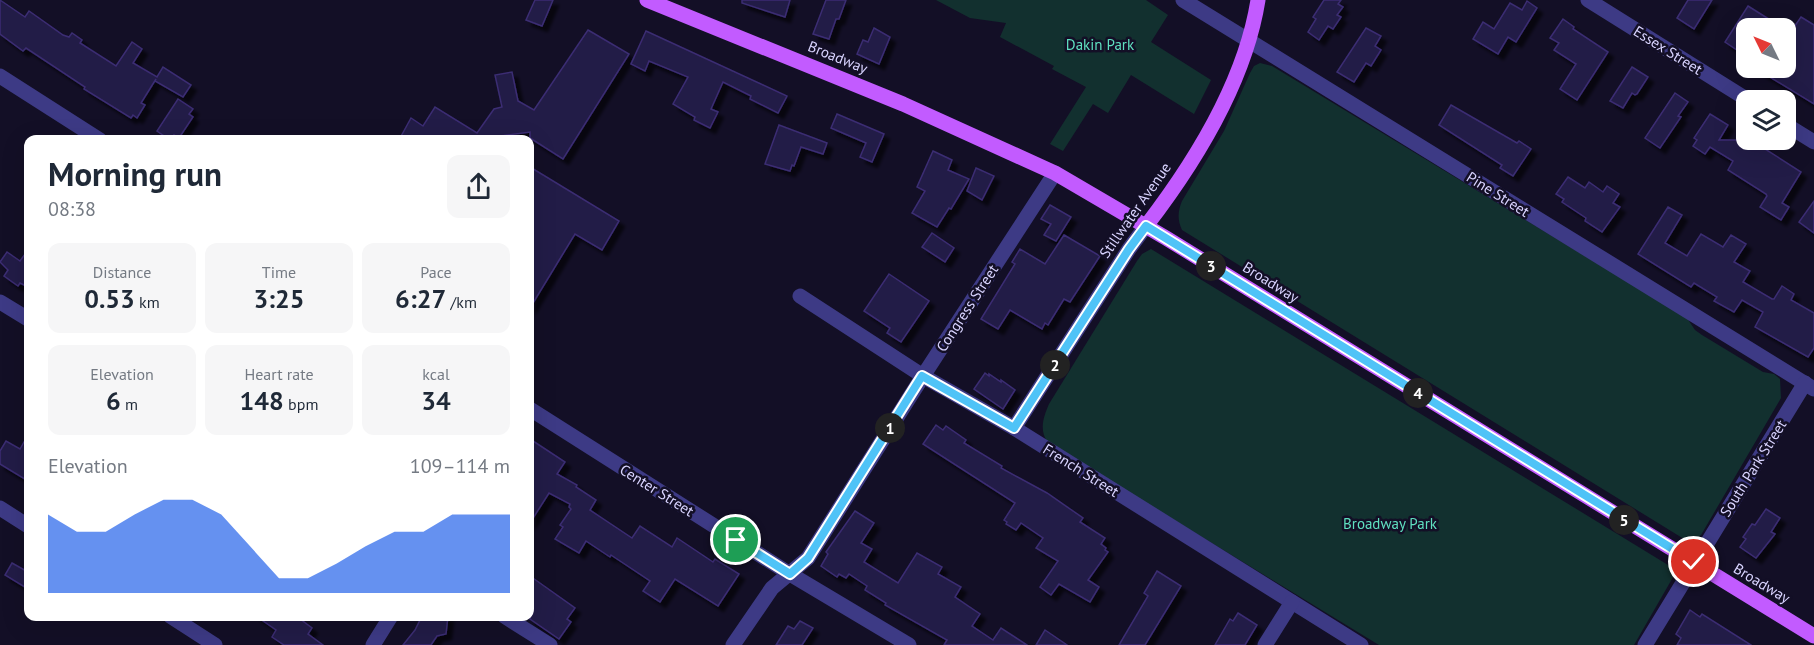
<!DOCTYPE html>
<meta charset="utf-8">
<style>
body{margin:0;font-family:"PT Sans",sans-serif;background:#f6f6f7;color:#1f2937;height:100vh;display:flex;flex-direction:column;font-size:22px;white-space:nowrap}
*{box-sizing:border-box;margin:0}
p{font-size:20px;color:#747a83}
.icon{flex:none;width:33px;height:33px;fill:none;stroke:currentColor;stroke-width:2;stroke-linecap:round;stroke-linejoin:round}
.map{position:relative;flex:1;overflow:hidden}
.sheet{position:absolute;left:24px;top:135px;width:510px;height:486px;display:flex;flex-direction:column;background:#fff;border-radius:12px;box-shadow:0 6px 24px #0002}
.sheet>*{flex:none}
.needle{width:39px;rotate:313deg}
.fabs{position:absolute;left:1736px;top:18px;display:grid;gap:12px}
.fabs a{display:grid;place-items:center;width:60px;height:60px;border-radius:12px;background:#fff;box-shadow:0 6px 24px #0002;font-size:30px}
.pin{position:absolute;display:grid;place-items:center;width:51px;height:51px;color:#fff;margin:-26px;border:3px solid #fff;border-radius:50%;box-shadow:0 2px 6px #0007}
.km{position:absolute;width:30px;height:30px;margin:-15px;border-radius:50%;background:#222;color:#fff;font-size:16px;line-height:30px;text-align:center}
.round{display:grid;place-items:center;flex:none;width:63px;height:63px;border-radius:12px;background:#f6f6f7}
.overview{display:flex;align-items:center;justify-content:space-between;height:102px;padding:0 24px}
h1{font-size:33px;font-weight:700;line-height:45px}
.figures{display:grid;grid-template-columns:repeat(3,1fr);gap:9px;height:102px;padding:6px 24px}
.figures div{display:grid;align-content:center;border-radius:12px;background:#f6f6f7;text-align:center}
.figures b{font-size:26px;font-weight:700}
.figures small{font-size:16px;font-weight:400}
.figures p{font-size:16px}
.chart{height:168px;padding:12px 24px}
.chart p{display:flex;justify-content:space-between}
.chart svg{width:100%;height:108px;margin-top:6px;fill:#2563eb;opacity:.7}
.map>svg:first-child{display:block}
.green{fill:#12302f}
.building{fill:#241b47;stroke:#3b2d73;stroke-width:1.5;filter:url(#shadow)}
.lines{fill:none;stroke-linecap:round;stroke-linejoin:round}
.minor{stroke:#3d3a85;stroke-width:15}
.major{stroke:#c25bff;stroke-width:15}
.route-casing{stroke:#fff;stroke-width:12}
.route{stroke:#4fc3f7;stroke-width:8}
.labels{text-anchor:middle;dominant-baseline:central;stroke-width:5;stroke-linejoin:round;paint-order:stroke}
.park-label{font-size:15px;fill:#5fe0c0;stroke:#130f26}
.street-label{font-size:15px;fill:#d9d4ff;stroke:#130f26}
</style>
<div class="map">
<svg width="1814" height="645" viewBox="0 0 1814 645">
<defs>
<filter id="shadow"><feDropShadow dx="5.5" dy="5.5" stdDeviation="1.5" flood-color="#0009"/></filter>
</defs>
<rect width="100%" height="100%" fill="#130f26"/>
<!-- green -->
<g class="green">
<polygon points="936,0 1146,0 1168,15 1151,42 1211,80 1194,114 1131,75 1108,113 1093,104 1063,151 1050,144 1086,87 1052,69 1054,66 1000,37 1006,23 970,18"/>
<path d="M1260,63l12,3 415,252 8,12 7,5 61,37 11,2 6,5 1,19 -80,137 -6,5 -5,2 -6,-3 -502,-309c-5,-11 -4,-19 0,-29l42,-70 26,-58 4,-7z"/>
<path d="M1151,249l522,319 3,4 -42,73h-255l-331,-202c-9,-13 -5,-25 1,-39l88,-143 5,-7z"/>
</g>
<!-- building -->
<g class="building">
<polygon points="0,0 25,17 29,11 63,35 69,37 72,33 82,40 80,43 116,66 132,42 142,49 133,63 157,77 163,67 191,85 183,97 155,81 156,79 141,103 145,105 137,118 133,115 131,118 84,89 85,87 26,48 23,51 0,34"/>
<polygon points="535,0 553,0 542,26 526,20"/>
<polygon points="742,0 790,0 785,17 742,3"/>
<polygon points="826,0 846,0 839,19 836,19 829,39 813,34"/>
<polygon points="1324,0 1341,0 1338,4 1343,7 1337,15 1341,17 1333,29 1328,26 1319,40 1308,32 1316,19 1313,17"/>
<polygon points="1688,0 1712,0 1694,29 1677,18"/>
<polygon points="1527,1 1537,8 1516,42 1508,37 1498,54 1473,39 1483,22 1494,29 1510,3 1522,10"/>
<polygon points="1748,6 1783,28 1746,28 1746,43 1740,52 1725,42"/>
<polygon points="1801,17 1814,25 1814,104 1755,68 1785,68 1785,30 1790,33"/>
<polygon points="1563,19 1574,27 1573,29 1608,52 1577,100 1560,89 1576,64 1554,50 1559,43 1550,38"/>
<polygon points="874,28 890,37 879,64 857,54 863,40 868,42"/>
<polygon points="1366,28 1381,36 1375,46 1381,50 1371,66 1366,63 1354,82 1337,72"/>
<polygon points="588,30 629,54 563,159 530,138 530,132 485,138 487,140 399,140 411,118 423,126 435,107 477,133 494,109 502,107 495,75 512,72 518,101 534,110"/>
<polygon points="646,31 787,96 778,113 750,99 751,96 723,82 711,109 718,112 710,128 694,120 695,117 673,104 688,77 649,61 645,71 631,64"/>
<polygon points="1632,67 1648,77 1637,94 1635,95 1632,93 1623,108 1610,101"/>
<polygon points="1675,93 1688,102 1678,116 1681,117 1660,148 1645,138"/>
<polygon points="178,99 193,109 189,114 193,117 179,138 174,135 170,140 157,131"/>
<polygon points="1451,105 1517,143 1519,141 1531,149 1513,176 1500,168 1502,165 1439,125"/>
<polygon points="837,114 884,134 872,162 860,157 866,143 831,128"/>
<polygon points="1710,114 1728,125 1719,140 1751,140 1801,172 1782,203 1789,207 1781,220 1760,207 1767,196 1766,194 1728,170 1733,161 1710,147 1705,154 1693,146 1697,140 1694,138"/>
<polygon points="779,125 827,143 823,154 801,147 794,166 792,165 790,171 765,164"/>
<polygon points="933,151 952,160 948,170 969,179 951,209 949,208 937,227 912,213 925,191 917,187"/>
<polygon points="530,167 619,221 602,250 575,234 530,308"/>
<polygon points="976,168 994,176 982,200 967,191"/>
<polygon points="1568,177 1585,188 1589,182 1603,192 1607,186 1619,194 1613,203 1620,207 1602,232 1585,221 1586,218 1562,202 1564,199 1556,194"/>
<polygon points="1814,201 1814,233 1799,222"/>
<polygon points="1050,205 1071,217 1056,241 1044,235 1051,224 1041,219"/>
<polygon points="1668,207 1682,215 1665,243 1687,256 1701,234 1723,247 1731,235 1746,244 1734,262 1750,271 1743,282 1772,299 1774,299 1782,286 1794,294 1791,300 1814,313 1814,348 1808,357 1755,327 1763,312 1742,300 1734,312 1714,301 1717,297 1694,283 1691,287 1638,254"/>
<polygon points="932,233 954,248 945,262 922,247"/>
<polygon points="1064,235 1100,256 1070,302 1064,299 1048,325 1045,323 1042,329 1010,310 998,329 981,319 1015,264 1012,262 1020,249 1045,264"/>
<polygon points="28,250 28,278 24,285 20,283 18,286 4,276 8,270 0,262 7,252 20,261"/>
<polygon points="889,274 929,301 901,342 887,333 890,328 864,311"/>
<polygon points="985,373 989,376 989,374 1001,382 1001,380 1015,390 1003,409 974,389"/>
<polygon points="936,425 943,430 946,426 966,440 964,443 1002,466 1001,468 1047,493 1083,518 1080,522 1105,538 1101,544 1106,548 1105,550 1108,552 1088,580 1099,587 1090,602 1059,584 1051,595 1040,587 1058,561 1036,548 1043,538 1021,523 1016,530 1006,524 1007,522 1004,520 1015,503 923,444"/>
<polygon points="28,435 28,481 0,464 0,451 6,441 20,449"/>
<polygon points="530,439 565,462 557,474 577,485 576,487 596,500 590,510 632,538 640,526 672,547 677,538 713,562 715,559 739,574 718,606 675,579 660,602 643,591 650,581 611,555 610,557 586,541 579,553 555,539 563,527 560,525 571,509 569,507 570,504 549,493 530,523"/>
<polygon points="1766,509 1780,518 1771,532 1775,534 1756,558 1740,547 1746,539 1743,537 1752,524 1755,525"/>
<polygon points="855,511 874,523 861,543 872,549 864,562 898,583 917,553 942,567 938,574 961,587 955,597 980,614 972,626 993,640 1001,628 1027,645 944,645 947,640 885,605 886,603 865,590 867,586 849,574 846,578 839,574 837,577 821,566 828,554 826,552"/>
<polygon points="12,563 28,572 28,589 5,575"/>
<polygon points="1157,571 1181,586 1145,645 1119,645 1148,596 1144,593"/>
<polygon points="530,576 575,608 567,619 571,622 559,639 530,619"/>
<polygon points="1690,610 1700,617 1702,614 1751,645 1677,645 1681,638 1676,634"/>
<polygon points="1238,613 1257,625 1245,645 1215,645 1230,619 1233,621"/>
<polygon points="256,616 296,616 312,628 308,634 323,645 284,645 272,637 276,630"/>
<polygon points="422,616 448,616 446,634 437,636 431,645 403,645 415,630"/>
<polygon points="800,621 813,628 802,645 776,645 788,626 794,629"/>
<polygon points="1045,630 1067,645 1036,645"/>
</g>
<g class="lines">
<!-- minor -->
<g class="minor">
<polyline points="1183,0 1814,389"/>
<polyline points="1588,0 1748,100"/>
<polyline points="0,76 100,140"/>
<polyline points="1785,124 1814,142"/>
<polyline points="800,296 923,376 1014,428 1361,645"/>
<polyline points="0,302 28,319"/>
<polyline points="530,409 790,574 909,645"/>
<polyline points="1014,428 1129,249 1146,226"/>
<polyline points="0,508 28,526"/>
<polyline points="170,616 215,645"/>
<polyline points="504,616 550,645"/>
<polyline points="373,645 391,616"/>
<polyline points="733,645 772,588 808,558 923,376 1055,173"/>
<polyline points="1265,645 1292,602"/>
<polyline points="1645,645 1805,383"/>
</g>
<!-- major -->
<g class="major">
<polyline points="647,0 903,104 1055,173 1166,238 1814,636"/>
<path d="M1146,226c50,-65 99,-144 112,-226"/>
</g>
</g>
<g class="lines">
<!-- route casing -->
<g class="route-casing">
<polyline id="route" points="736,540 790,574 808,558 922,376 1014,428 1129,249 1146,226 1694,562"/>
</g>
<!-- route -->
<use href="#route" class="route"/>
</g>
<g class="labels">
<!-- park labels -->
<g class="park-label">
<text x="1100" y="44">Dakin Park</text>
<text x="1390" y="523">Broadway Park</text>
</g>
<!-- street labels -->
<g class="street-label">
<text transform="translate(1668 50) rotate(32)">Essex Street</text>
<text transform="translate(838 57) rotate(22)">Broadway</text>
<text transform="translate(1498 194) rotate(32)">Pine Street</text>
<text transform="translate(1135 210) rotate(-55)">Stillwater Avenue</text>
<text transform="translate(1271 282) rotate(32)">Broadway</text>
<text transform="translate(967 308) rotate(-57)">Congress Street</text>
<text transform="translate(1753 468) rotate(-58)">South Park Street</text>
<text transform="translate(1081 470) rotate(32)">French Street</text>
<text transform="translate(657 490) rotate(32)">Center Street</text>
<text transform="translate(1762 583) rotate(31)">Broadway</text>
</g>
</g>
</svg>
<div class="fabs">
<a><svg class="needle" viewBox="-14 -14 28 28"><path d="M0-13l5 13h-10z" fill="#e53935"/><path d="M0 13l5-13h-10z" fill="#747a83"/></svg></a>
<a><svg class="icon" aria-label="layers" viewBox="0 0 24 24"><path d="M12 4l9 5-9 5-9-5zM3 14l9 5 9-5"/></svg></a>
</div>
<div class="pin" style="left:736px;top:540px;background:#1e9e55"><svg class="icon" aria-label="arrive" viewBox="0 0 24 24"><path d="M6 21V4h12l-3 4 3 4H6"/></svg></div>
<div class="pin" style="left:1694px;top:562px;background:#d93025"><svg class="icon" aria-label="check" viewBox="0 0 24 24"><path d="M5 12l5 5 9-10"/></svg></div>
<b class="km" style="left:890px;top:428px">1</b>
<b class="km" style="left:1055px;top:365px">2</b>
<b class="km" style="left:1211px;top:266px">3</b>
<b class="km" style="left:1418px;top:393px">4</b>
<b class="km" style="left:1624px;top:520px">5</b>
<section class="sheet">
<div class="overview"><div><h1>Morning run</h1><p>08:38</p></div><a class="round"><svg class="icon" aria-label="share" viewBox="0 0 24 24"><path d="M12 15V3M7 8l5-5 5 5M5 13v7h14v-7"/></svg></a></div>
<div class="figures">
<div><p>Distance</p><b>0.53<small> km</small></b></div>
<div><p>Time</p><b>3:25</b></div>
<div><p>Pace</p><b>6:27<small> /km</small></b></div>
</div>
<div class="figures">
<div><p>Elevation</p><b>6<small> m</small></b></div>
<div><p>Heart rate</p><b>148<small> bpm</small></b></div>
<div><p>kcal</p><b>34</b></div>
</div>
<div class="chart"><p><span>Elevation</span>109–114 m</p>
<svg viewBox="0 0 160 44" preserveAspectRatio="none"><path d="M0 44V12L10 19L20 19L30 12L40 6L50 6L60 12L70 25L80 38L90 38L100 32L110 25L120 19L130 19L140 12L150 12L160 12V44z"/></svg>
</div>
</section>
</div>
